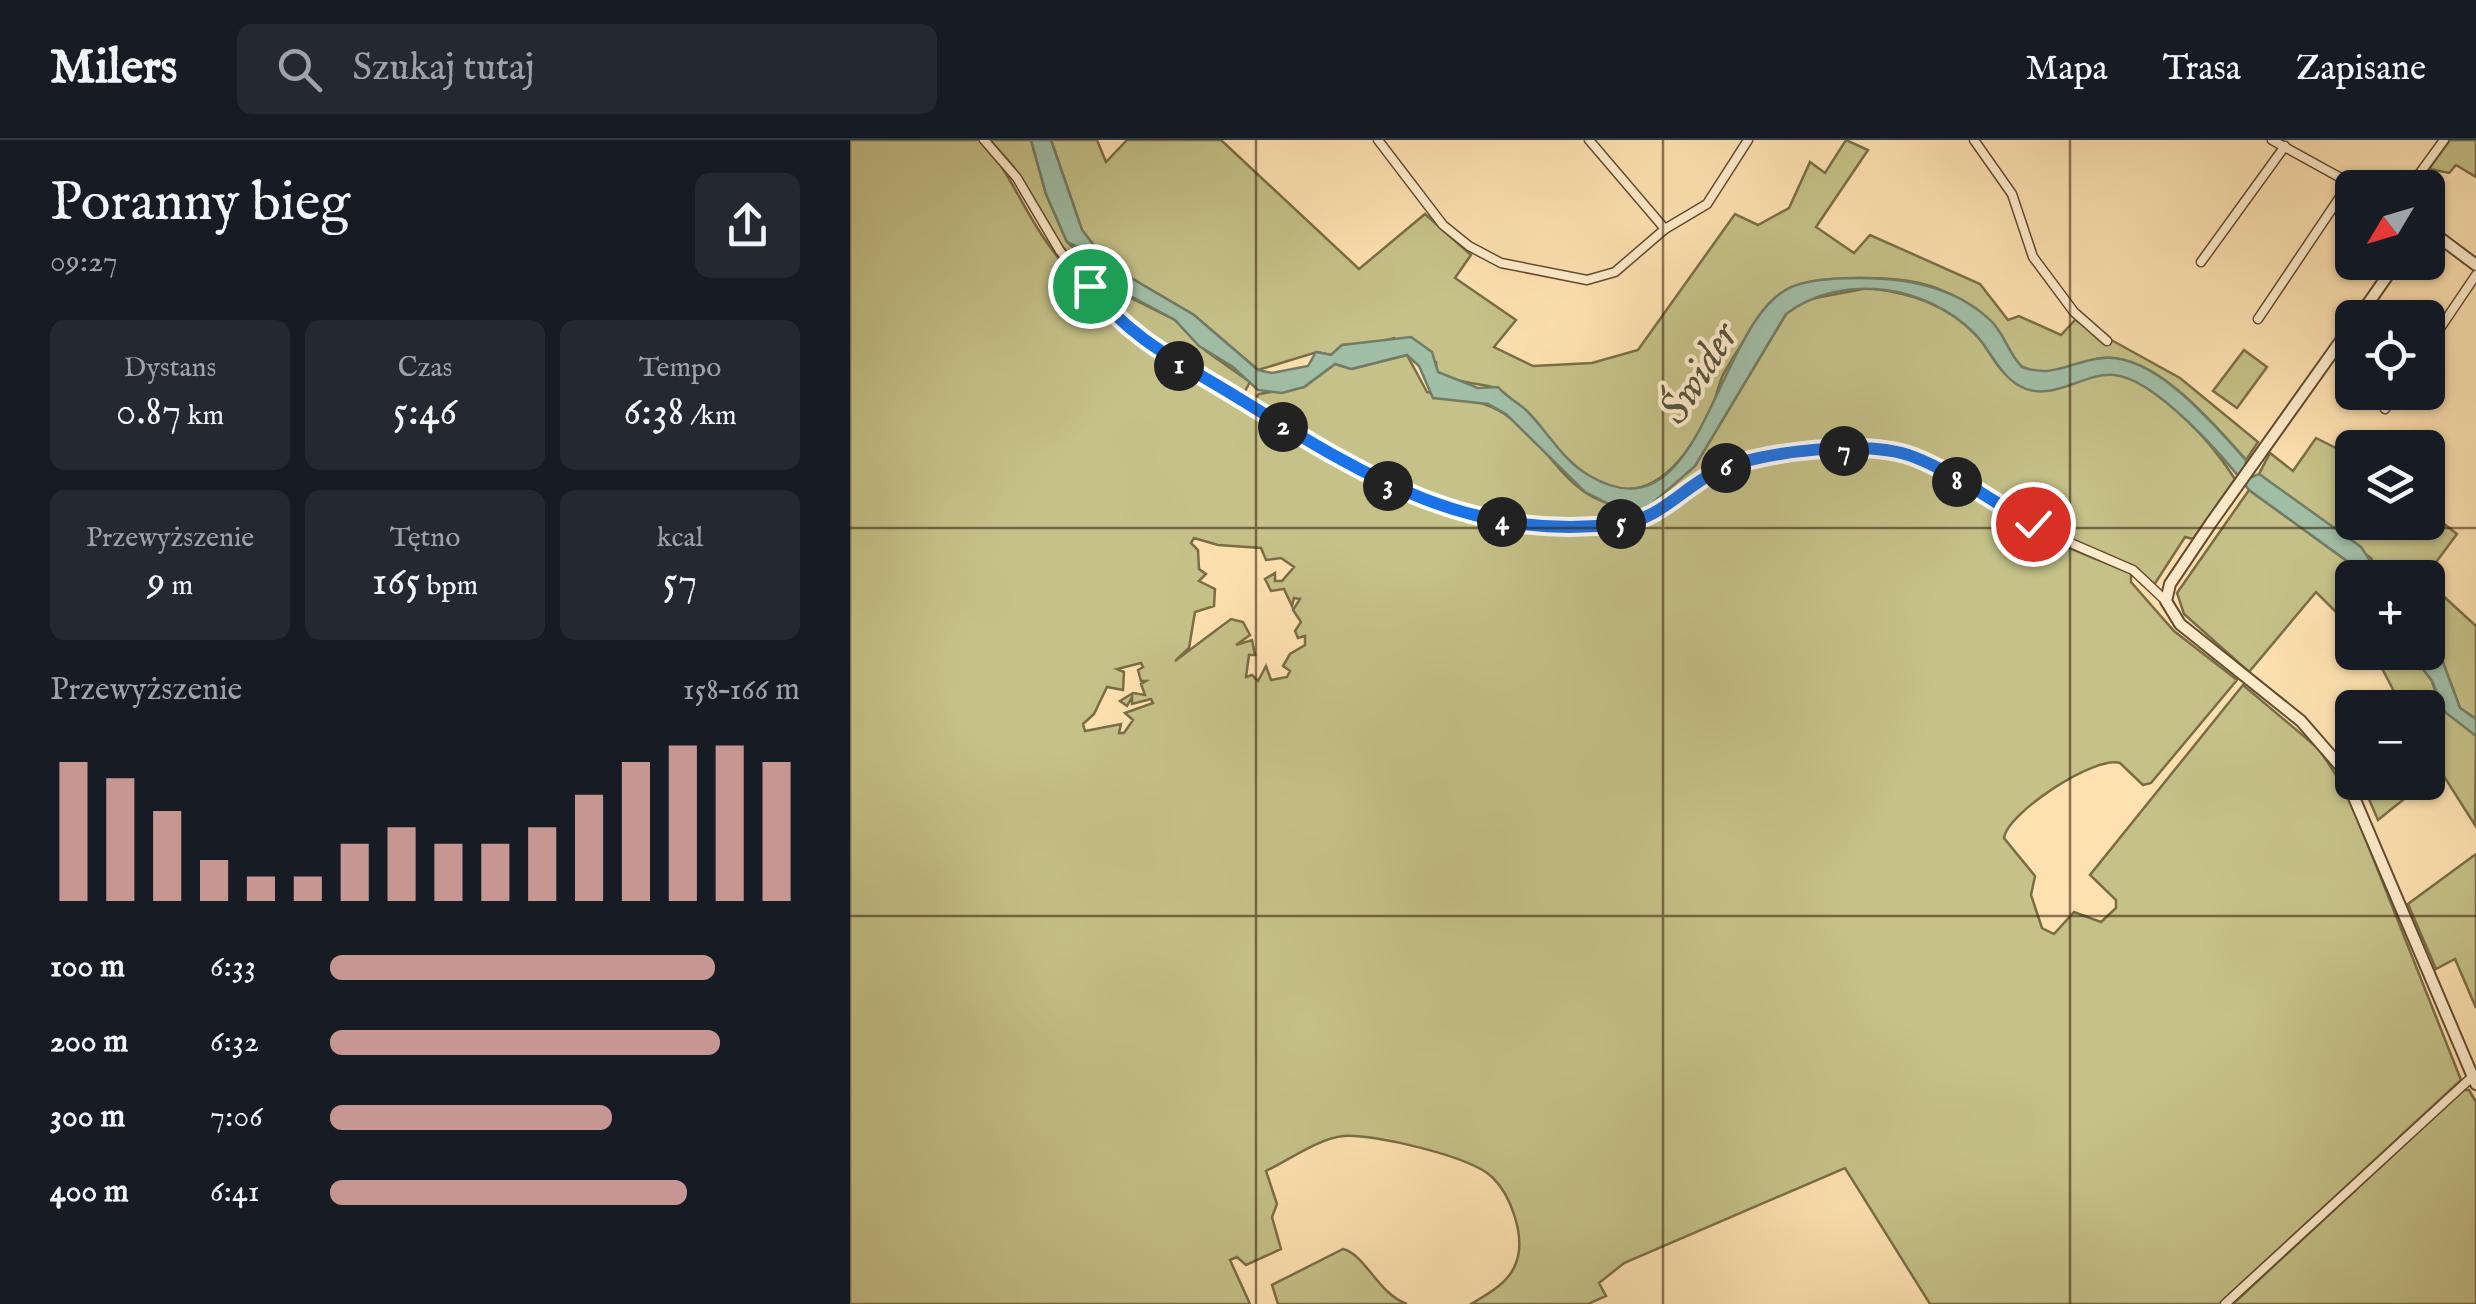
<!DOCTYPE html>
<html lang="pl">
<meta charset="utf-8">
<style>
body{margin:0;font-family:"IM FELL English",serif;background:#242831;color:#f1f3f6;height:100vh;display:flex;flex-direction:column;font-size:38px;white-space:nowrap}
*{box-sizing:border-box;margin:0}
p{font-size:32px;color:#9ea1a6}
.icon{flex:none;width:55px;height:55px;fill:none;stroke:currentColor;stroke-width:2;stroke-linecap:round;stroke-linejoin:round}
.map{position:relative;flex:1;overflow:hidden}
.side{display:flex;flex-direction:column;background:#171b24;width:850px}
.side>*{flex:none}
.needle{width:65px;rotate:232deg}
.controls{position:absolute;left:1485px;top:30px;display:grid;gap:20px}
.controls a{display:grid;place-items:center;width:110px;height:110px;border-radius:15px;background:#171b24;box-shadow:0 2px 8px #0004;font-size:50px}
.pin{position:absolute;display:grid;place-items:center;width:85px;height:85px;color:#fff;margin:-42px;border:5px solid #fff;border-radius:50%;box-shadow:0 2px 10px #0007}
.km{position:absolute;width:50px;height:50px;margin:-25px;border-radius:50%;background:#222;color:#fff;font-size:28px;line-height:50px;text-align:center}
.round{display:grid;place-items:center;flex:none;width:105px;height:105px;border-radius:15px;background:#242831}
.overview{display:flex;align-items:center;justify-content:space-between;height:170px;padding:0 50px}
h1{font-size:55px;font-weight:600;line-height:75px}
.figures{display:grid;grid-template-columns:repeat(3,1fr);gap:15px;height:170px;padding:10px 50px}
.figures div{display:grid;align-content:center;border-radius:15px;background:#242831;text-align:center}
.figures b{font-size:42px;font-weight:600}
.figures small{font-size:28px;font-weight:400}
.figures p{font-size:28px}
.chart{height:280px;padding:20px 50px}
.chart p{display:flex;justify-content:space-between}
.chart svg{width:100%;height:180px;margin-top:10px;stroke:#c59692;stroke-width:6}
ul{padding:0 50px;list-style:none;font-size:32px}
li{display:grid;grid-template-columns:160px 120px 1fr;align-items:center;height:75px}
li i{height:25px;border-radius:12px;background:#c59692}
header{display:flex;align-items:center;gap:60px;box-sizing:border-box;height:140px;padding:0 50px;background:#171b24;border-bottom:2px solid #363941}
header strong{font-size:48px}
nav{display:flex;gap:55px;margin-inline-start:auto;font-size:35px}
.search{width:700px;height:90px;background:#242831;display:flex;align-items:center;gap:25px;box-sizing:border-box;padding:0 35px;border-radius:15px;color:#9ea1a6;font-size:38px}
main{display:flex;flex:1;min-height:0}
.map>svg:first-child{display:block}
.green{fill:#c5c188;stroke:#7a6d46;stroke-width:2.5;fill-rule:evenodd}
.water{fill:#a1bea6;stroke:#737c66;stroke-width:2.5}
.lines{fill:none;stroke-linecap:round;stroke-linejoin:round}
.minor-casing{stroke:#634b30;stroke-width:11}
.tertiary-casing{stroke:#634b30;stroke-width:14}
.minor{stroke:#feeccc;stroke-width:8}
.tertiary{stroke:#feeccc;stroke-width:10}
.route-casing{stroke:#fff;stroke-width:20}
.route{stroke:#1a73e8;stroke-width:12}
.grid{fill:none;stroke:#2f1905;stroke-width:2.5;stroke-opacity:0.55}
.labels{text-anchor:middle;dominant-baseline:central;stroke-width:8;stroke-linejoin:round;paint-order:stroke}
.water-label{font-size:42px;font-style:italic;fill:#57533d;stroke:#feeccc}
</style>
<header>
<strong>Milers</strong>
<div class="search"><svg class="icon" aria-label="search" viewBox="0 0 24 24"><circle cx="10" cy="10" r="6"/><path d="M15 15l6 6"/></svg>Szukaj tutaj</div>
<nav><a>Mapa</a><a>Trasa</a><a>Zapisane</a></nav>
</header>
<main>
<section class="side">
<div class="overview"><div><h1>Poranny bieg</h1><p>09:27</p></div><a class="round"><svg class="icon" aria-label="share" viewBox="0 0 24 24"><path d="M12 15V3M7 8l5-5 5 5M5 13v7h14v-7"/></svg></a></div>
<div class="figures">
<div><p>Dystans</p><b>0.87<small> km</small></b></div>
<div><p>Czas</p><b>5:46</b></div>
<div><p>Tempo</p><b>6:38<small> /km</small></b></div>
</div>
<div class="figures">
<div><p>Przewyższenie</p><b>9<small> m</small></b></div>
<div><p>Tętno</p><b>165<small> bpm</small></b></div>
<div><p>kcal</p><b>57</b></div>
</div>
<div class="chart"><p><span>Przewyższenie</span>158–166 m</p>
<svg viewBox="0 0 160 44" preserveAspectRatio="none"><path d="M5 44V10M15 44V14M25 44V22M35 44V34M45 44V38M55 44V38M65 44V30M75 44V26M85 44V30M95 44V30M105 44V26M115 44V18M125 44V10M135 44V6M145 44V6M155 44V10"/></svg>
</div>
<ul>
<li><b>100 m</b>6:33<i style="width:82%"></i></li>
<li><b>200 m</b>6:32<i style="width:83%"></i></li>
<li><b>300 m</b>7:06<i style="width:60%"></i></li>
<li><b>400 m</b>6:41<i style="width:76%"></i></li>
</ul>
</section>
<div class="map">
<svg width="1626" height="1164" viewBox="0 0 1626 1164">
<rect width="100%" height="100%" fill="#fee1b1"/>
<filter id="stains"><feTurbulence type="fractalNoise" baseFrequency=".002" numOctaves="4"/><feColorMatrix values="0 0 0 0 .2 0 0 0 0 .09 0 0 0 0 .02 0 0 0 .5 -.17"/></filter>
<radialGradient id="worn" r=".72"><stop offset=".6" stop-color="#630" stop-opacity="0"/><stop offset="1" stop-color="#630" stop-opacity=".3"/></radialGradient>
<!-- green -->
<g class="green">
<path d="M0,0h132c24,28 37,59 56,89 14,23 57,76 75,95 34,33 80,55 120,79 129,80 233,147 393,126 32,-4 57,-33 84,-49 42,-25 114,-31 162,-25 65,6 120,53 176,83 27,14 56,24 83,35v9l43,49 63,49 -86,103 -8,2 -23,-22c-25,-8 -113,50 -116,75l31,38 -4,19 11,33 12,6 20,-22 27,10 15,-14v-8l-26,-25 153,-190 76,64 28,43 114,288 -242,224h-289l-85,-136 -221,95 -25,20 7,13 -18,8h-117c17,-10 38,-21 45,-41 10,-26 -5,-68 -24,-86 -22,-21 -118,-43 -148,-41 -25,2 -55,24 -78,35l11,33 -5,13 9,32 -35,16 -9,-8 -7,3 20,44h-400zM344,398l24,7 43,3 5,12 15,-2 13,9 -12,14h-7v-8l-10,6 6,12 13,-2 8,17 2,-8 6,1 -7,11 8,12 -6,9 3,7 7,-2v9l-15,9 -7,12 7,5 -3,6 -16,3 -5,-14 -8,15 -6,-6 -6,2 3,-22h6l-3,-15 -16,5 14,-10 -7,-13 -12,-3 -56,42 14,-13 6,-36 19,-6 1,-17 -16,-8 7,-7 -7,-5 -1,-19 -7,-7zM291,523l2,4 -5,3 3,11h5l-5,3 4,11 -12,-2 -13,8 7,5 5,-9v7l19,-5 2,4 -28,10 8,7 -9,13h-5l2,-9 -36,7 -2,-7 11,-10 13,-27 16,3 1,-18 -7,-3z"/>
<polygon points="140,0 181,0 196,54 217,102 281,158 325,180 356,211 400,242 393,255 323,219 267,174 203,95 163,26"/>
<path d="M201,0h46l9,22 21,-22h94l138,129 66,-55 46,41 -16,23 61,42 -22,27 39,19 59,-3 46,-13 97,-136 23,11 31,-17 21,-46 15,11 21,-33 22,10 -52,77 38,26 16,-18 110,49 28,36 11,-4 42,19 14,-15 105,58 78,64 -12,18c-32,-36 -91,-107 -144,-102 -27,3 -52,25 -79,9 -13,-7 -16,-25 -25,-37 -10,-15 -32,-27 -48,-36 -27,-14 -58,-16 -88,-16 -15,0 -55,1 -66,8 -31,19 -54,56 -72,87 -5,9 -6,19 -10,28 -14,36 -48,93 -93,88 -52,-6 -81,-71 -121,-99 -8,-6 -44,-6 -63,-18l-1,-10 -42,-24 -20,6 -32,1 -11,10 -14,-3 -59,18 -64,-55 -85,-50 -27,-35z"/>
<polygon points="1600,0 1626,0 1626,37 1606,25 1599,33 1579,29"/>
<path d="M1018,148c42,5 80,16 110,49 11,12 19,34 34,41 55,29 65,-9 104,-4 43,6 97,71 119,105l-42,60 -8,-2 -31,48c-54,-28 -108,-57 -161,-87 -24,-14 -52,-36 -79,-45 -51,-17 -163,-8 -209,20 -25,15 -48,40 -77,46 -141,27 -260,-50 -375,-117l6,-8 45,-7 31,-23 17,5 55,-14 20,37c25,5 54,7 76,21 57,36 60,97 144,95l48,-42 91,-152 19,-14z"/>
<polygon points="1394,210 1417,227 1387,268 1363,251"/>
<polygon points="1466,298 1502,316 1502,382 1578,382 1578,371 1607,394 1575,437 1531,437 1521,418 1409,334 1420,313 1443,331"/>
<polygon points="1399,350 1497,421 1511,437 1502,438 1502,488 1466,452 1399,532 1334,474 1327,453"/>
<polygon points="1578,442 1626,486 1626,579 1610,568 1578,482"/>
<polygon points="1524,513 1561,513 1582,541 1589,563 1626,596 1625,685 1590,630 1578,639 1578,568 1546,567 1550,563"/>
<polygon points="1512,643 1574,643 1528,680"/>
<polygon points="1626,714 1626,868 1605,819 1586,829 1558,764"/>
<polygon points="1613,950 1619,950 1626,962 1626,1164 1383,1164"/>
<path d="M493,1109c23,6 34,44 64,55h-129l-6,-19z"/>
</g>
<!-- water -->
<g class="water">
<path d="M181,0h20l31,90 27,35 85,50 64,55 14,3 36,-7 8,-14 15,3 11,-10 69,-8 21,15 6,20 40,16 20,-1c8,10 20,15 29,24 21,21 36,50 63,65 119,70 125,-172 210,-192 18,-5 40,-6 60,-6 47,0 98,9 133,45 12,13 16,31 29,44 33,12 50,-7 82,-9 52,-4 110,67 142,102l-1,9 7,8 7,-3 102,73 20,30h-20l-14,-16 -98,-71c-23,-31 -94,-112 -135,-115 -32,-3 -63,30 -96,10 -19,-11 -28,-36 -44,-52 -48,-48 -132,-61 -188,-19l-91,152 -48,42 -18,6 -44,-22 -79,-78 -18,-10 -55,-6 -14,-32 -12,-11 -56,14 -16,-5 -31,23 -22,6 -24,-3 -25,-23 -34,-21 -24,-26 -65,-35 -24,-22 -8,-16 -11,-5 -21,-48z"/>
<polygon points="1578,482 1610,568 1626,579 1626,596 1595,572 1582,541 1561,513 1578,512"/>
</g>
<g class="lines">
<!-- minor casing -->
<g class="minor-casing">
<g id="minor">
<polyline points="134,0 167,38 210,111 278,190 309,213 443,293 570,361 624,378 704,388 777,384 797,378 880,326 966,311 1020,310 1064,317 1202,395 1283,430 1316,461"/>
<polyline points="528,0 593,85 619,106 651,123 737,140 765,132 815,89 857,64 898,0"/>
<polyline points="739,0 815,89"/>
<polyline points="1124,0 1162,54 1183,117 1224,172 1257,201"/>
<polyline points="1422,0 1509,48"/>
<polyline points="1559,48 1594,0"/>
<polyline points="1351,122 1435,6"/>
<polyline points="1408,179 1500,42"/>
<polyline points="1578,206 1626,135"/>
<polyline points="1535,269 1546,252"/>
<polyline points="1375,1164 1622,937"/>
</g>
</g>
<!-- tertiary casing -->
<g class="tertiary-casing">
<g id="tertiary">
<polyline points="1578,89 1626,125"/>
<polyline points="1508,178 1547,122"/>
<polyline points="1502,185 1361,383 1320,444 1316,461 1330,484 1451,581 1491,627 1626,944"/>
</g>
</g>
<!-- minor -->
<use href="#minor" class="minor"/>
<!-- tertiary -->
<use href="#tertiary" class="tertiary"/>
</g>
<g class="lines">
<!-- route casing -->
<g class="route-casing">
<path id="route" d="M240,146c41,55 94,78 150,113 125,77 227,143 380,125 40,-4 64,-38 99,-54 44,-19 149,-31 195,-13 41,16 80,46 119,67"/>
</g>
<!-- route -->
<use href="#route" class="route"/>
</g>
<!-- grid -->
<path class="grid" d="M406,0v1164M813,0v1164M1220,0v1164M0,388h1626M0,776h1626"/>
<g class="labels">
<!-- water labels -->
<g class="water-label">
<text transform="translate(850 234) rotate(-58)">Świder</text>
</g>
</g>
<rect width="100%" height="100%" filter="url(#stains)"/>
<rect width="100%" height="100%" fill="url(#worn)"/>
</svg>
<div class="controls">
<a><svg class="needle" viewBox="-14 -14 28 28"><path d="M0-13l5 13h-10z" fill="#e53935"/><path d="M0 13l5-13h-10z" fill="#9ea1a6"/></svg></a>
<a><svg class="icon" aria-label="locate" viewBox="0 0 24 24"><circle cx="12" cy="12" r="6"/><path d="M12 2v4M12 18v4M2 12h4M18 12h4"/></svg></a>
<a><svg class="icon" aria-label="layers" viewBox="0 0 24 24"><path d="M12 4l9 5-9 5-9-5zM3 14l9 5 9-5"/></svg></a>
<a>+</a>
<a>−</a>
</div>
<div class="pin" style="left:240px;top:146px;background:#1e9e55"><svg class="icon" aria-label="arrive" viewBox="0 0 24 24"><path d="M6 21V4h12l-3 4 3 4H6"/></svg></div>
<div class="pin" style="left:1183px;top:384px;background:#d93025"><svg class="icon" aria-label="check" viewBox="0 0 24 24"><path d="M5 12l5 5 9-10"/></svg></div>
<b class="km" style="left:329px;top:226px">1</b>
<b class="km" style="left:433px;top:287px">2</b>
<b class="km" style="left:538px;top:346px">3</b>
<b class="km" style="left:652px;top:382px">4</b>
<b class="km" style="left:771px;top:384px">5</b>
<b class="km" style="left:876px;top:328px">6</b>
<b class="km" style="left:994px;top:311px">7</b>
<b class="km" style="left:1107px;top:342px">8</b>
</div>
</main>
